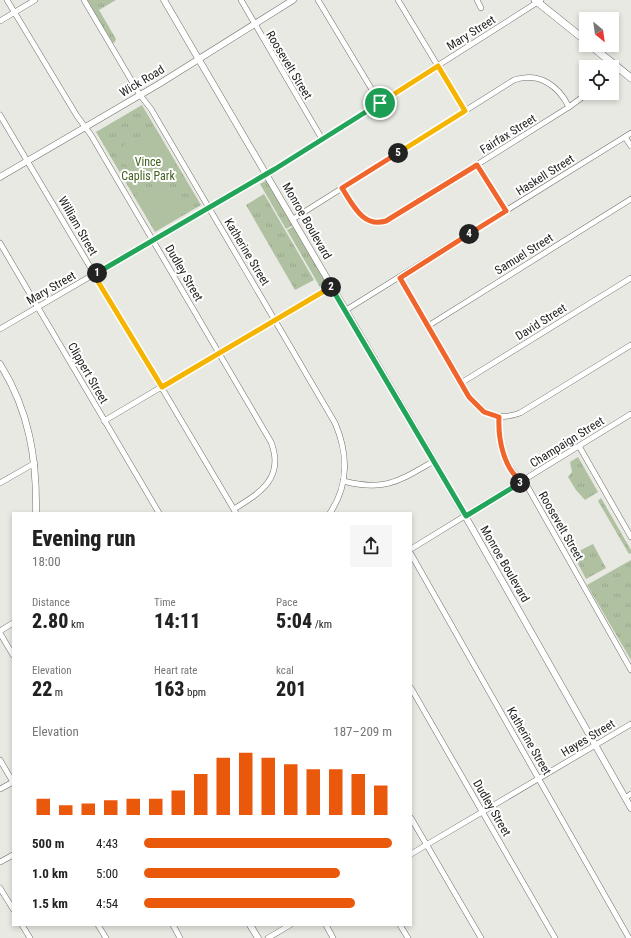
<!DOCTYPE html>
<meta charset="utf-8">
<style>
body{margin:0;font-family:"Roboto Condensed",sans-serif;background:#f6f6f6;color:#222;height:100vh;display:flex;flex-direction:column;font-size:15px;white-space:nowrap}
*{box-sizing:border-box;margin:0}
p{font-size:13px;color:#767676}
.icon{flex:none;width:22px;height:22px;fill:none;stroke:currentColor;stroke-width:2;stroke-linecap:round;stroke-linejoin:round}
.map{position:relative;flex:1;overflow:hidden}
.drawer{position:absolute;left:12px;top:512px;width:400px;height:414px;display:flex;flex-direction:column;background:#fff;border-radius:0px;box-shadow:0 2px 6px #0003}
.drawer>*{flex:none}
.needle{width:26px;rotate:151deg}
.controls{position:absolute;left:579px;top:12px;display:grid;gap:8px}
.controls a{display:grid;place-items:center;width:40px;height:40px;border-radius:0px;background:#fff;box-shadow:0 2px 6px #0003;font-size:20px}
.pin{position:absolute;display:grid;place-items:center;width:34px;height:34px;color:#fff;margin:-17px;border:2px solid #fff;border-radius:50%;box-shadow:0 1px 4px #0007}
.km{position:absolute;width:20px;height:20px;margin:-10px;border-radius:50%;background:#222;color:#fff;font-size:11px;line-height:20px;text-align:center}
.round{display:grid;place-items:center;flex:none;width:42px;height:42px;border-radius:0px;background:#f6f6f6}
.summary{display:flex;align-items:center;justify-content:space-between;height:68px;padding:0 20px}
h1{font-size:22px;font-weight:800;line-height:30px}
.stats{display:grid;grid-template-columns:repeat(3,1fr);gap:6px;height:68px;padding:4px 20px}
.stats div{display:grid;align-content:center}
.stats b{font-size:20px;font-weight:800}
.stats small{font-size:11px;font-weight:400}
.stats p{font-size:11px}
.chart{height:112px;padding:8px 20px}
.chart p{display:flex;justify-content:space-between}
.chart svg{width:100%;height:72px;margin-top:4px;stroke:#ea580c;stroke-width:6}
ul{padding:0 20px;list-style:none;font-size:13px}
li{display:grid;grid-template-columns:64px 48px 1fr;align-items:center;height:30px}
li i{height:10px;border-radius:5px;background:#ea580c}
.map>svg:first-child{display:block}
.grass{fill:url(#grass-tufts)}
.pitch{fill:#b0c1a2}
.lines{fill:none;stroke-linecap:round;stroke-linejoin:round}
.minor-casing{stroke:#6f6e6a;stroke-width:6}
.tertiary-casing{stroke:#6f6e6a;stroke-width:7}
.secondary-casing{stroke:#6f6e6a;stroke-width:8}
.minor{stroke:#fff;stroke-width:5}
.tertiary{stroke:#fff;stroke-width:6}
.secondary{stroke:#fff;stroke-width:7}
.split-1-casing{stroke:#fff;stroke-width:8}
.split-2-casing{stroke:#fff;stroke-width:8}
.split-3-casing{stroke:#fff;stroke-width:8}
.split-4-casing{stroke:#fff;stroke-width:8}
.split-5-casing{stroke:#fff;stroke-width:8}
.split-6-casing{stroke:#fff;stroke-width:8}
.split-1{stroke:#22a559;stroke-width:5}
.split-2{stroke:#f5b400;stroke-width:5}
.split-3{stroke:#22a559;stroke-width:5}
.split-4{stroke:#f0652b;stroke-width:5}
.split-5{stroke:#f0652b;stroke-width:5}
.split-6{stroke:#f5b400;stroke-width:5}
.labels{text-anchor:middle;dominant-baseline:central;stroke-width:4;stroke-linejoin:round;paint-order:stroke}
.street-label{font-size:12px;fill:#242422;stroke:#fff}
.park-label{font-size:12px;fill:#41601d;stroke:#fff}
</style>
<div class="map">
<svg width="631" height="938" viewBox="0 0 631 938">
<defs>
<pattern id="grass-tufts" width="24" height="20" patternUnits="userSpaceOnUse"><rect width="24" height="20" fill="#b0c1a2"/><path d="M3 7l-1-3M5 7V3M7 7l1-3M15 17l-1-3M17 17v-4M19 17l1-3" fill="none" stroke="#97a68b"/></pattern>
</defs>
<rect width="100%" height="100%" fill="#e9e9e3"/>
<!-- grass -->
<g class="grass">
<polygon points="87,0 116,0 99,10 116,39 115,42 113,43"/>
<polygon points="142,105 201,205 155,232 96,132"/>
<polygon points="267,180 293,225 286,229 260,184"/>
<polygon points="264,194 314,280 295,290 246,205"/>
<polygon points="294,226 326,283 320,287 287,230"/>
<polygon points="578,457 598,492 585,500 576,490 568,477 572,472 570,462"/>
<polygon points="601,498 631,550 631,553 629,554 598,501"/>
<polygon points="593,544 606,568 586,579 573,554"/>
<polygon points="631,560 631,660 587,585"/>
</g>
<!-- pitch -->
<g class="pitch">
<path d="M148,131l9,2 19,34c-22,13 -49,9 -60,-15l13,-11 2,2z"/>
<path d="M154,188c16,0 27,7 36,21l-32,19 -4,-1 -19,-32 7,-4z"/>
</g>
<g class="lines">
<!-- minor casing -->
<g class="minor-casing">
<g id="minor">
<path d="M7,0l70,116 14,19 180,307c14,36 -11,51 -37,67"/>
<path d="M84,0l56,95 11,14 184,314c13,30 14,62 -5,90"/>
<polyline points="241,0 322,139"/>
<polyline points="318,0 380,103"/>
<polyline points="398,0 465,111"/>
<polyline points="477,0 481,8"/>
<polyline points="0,21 35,0"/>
<polyline points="0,115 236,513"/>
<polyline points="625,137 631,146"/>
<polyline points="477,165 505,211"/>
<path d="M342,188c11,17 21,40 45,33l182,-114 19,-14"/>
<path d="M293,219l221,-139c25,-8 44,5 55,27"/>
<polyline points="0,243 159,513"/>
<path d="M399,277l70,120c13,17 30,24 51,16l111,-68"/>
<polyline points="346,310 631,133"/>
<polyline points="428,326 631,199"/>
<polyline points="0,329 275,169 541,0"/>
<polyline points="461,383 631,278"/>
<path d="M499,417c-1,26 5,51 27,67l105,186"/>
<polyline points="104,421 332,286"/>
<polyline points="579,446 631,537"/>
<path d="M343,481c42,11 56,0 91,-20"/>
<polyline points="0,483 35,463"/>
<polyline points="411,549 631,414"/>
<polyline points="411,554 629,938"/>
<polyline points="0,631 13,623"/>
<polyline points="0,633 13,655"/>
<polyline points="411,688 555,938"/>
<polyline points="0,760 13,782"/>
<polyline points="0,789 13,782"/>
<polyline points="625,798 631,794"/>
<polyline points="411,818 481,938"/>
<polyline points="411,854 631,724"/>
<polyline points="0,862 13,855"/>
<polyline points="0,888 13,909"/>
<polyline points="22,925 30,938"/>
<polyline points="98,925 106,938"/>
<polyline points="173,925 180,938"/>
<polyline points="326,925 333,938"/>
<polyline points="400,925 408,938"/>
<polyline points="268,938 290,925"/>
</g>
</g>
<!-- tertiary casing -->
<g class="tertiary-casing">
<g id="tertiary">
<polyline points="164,0 434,461 631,808"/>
<polyline points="0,177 159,84 293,0"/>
<path d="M0,364c29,46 37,95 36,149"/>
<polyline points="250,925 258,938"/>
</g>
</g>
<!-- secondary casing -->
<g class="secondary-casing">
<g id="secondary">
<polyline points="535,0 586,41"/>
<polyline points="590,45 631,78"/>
</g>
</g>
<!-- minor -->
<use href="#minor" class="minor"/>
<!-- tertiary -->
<use href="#tertiary" class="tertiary"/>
<!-- secondary -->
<use href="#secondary" class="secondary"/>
</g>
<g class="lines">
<!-- split-1 casing -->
<g class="split-1-casing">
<polyline id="split-1" points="97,273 275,169 380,103"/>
</g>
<!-- split-2 casing -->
<g class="split-2-casing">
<polyline id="split-2" points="97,273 94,275 97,280 162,387 331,287"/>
</g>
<!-- split-3 casing -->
<g class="split-3-casing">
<polyline id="split-3" points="331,287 466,516 520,483"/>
</g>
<!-- split-4 casing -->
<g class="split-4-casing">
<path id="split-4" d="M469,234l-69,44 69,119 15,15 15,5c-1,21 4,51 23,65l-2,1"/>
</g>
<!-- split-5 casing -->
<g class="split-5-casing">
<path id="split-5" d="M398,153l-56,35c11,17 21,40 44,33l91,-56 29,46 -37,23"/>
</g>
<!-- split-6 casing -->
<g class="split-6-casing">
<polyline id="split-6" points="380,103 438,66 465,111 398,153"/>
</g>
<!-- split-1 -->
<use href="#split-1" class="split-1"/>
<!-- split-2 -->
<use href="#split-2" class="split-2"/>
<!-- split-3 -->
<use href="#split-3" class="split-3"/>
<!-- split-4 -->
<use href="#split-4" class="split-4"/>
<!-- split-5 -->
<use href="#split-5" class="split-5"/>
<!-- split-6 -->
<use href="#split-6" class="split-6"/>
</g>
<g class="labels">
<!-- street labels -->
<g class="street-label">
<text transform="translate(471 33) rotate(-32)">Mary Street</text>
<text transform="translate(289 65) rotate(59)">Roosevelt Street</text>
<text transform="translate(142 81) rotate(-31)">Wick Road</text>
<text transform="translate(508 134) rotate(-32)">Fairfax Street</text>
<text transform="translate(545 175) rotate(-32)">Haskell Street</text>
<text transform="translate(307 221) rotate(60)">Monroe Boulevard</text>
<text transform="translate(78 226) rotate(60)">William Street</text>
<text transform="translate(247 252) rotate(59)">Katherine Street</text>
<text transform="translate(524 254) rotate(-32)">Samuel Street</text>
<text transform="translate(184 273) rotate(60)">Dudley Street</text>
<text transform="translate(51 288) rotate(-30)">Mary Street</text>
<text transform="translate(541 322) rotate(-32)">David Street</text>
<text transform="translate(88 373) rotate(60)">Clippert Street</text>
<text transform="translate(567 442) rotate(-32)">Champaign Street</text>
<text transform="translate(561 526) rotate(60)">Roosevelt Street</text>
<text transform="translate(505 564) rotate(60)">Monroe Boulevard</text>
<text transform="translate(588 738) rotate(-31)">Hayes Street</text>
<text transform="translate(529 741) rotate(60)">Katherine Street</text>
<text transform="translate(492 808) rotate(60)">Dudley Street</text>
</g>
<!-- park labels -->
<g class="park-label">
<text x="148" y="162">Vince<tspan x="148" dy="14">Caplis Park</tspan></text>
</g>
</g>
</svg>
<div class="controls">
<a><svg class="needle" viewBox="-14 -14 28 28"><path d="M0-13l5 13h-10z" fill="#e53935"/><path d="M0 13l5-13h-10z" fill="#767676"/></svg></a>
<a><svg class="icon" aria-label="locate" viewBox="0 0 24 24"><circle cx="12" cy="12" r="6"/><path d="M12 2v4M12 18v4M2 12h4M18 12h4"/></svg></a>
</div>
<div class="pin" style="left:380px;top:103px;background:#1e9e55"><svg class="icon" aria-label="arrive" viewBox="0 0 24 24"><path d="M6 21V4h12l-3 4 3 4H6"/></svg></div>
<b class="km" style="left:97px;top:273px">1</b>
<b class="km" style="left:331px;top:287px">2</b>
<b class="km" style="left:520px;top:483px">3</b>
<b class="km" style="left:469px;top:234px">4</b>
<b class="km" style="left:398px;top:153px">5</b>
<section class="drawer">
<div class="summary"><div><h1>Evening run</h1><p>18:00</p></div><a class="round"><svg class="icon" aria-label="share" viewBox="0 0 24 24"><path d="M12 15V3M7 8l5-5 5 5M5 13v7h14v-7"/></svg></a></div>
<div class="stats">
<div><p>Distance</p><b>2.80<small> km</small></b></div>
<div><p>Time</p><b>14:11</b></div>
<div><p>Pace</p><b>5:04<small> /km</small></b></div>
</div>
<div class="stats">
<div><p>Elevation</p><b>22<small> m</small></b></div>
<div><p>Heart rate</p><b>163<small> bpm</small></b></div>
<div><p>kcal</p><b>201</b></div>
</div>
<div class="chart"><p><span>Elevation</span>187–209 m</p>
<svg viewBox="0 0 160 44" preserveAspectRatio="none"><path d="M5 44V34M15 44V38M25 44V37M35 44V35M45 44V34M55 44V34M65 44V29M75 44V19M85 44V9M95 44V6M105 44V9M115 44V13M125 44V16M135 44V16M145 44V19M155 44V26"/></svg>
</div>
<ul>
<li><b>500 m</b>4:43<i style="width:100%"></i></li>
<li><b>1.0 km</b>5:00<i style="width:79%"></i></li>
<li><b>1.5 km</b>4:54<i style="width:85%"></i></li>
</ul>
</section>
</div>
